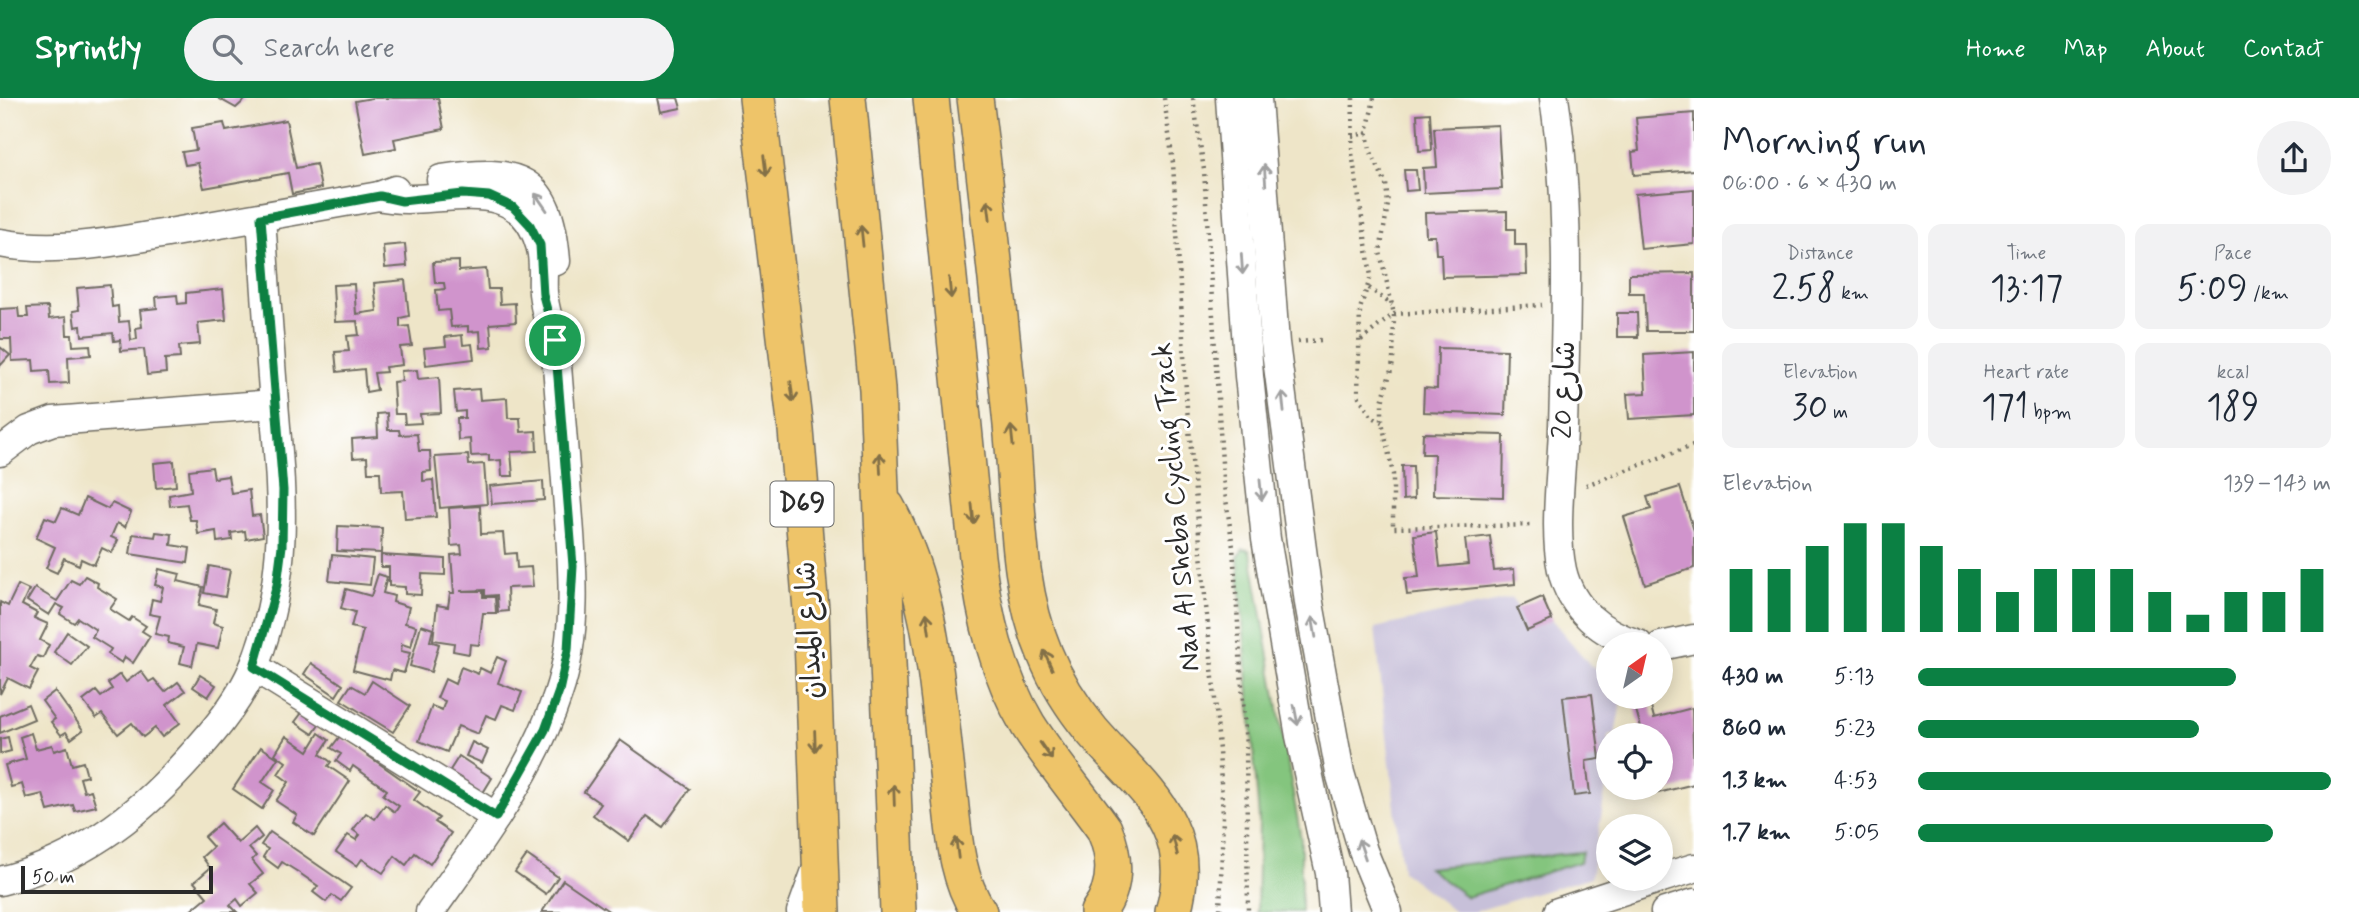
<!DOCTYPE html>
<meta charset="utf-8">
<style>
body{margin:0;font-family:Mynerve,"Playpen Sans Arabic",sans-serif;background:#f2f2f3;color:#1f2937;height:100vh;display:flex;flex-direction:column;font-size:26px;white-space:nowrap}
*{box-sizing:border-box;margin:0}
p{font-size:23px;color:#747a83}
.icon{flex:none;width:38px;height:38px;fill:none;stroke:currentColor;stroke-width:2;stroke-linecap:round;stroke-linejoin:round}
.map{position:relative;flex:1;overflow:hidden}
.sheet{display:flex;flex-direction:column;background:#fff;width:665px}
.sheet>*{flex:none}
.needle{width:46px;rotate:34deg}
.buttons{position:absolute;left:1596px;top:534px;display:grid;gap:14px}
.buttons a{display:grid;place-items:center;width:77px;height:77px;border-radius:50%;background:#fff;box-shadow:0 4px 18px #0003;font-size:35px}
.scale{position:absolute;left:21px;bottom:18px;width:192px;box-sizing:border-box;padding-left:7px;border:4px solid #2b2b2b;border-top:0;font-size:19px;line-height:24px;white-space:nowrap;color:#2b2b2b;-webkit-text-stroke:5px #fff;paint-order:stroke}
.pin{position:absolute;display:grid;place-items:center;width:60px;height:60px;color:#fff;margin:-30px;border:4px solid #fff;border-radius:50%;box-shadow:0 2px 7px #0007}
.round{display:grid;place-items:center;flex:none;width:74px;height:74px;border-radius:37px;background:#f2f2f3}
.headline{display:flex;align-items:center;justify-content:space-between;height:119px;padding:0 28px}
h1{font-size:38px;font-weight:600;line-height:52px}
.stats{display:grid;grid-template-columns:repeat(3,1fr);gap:10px;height:119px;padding:7px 28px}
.stats div{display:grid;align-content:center;border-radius:14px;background:#f2f2f3;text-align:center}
.stats b{font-size:35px;font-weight:600}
.stats small{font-size:19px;font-weight:400}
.stats p{font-size:19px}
.chart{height:196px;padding:14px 28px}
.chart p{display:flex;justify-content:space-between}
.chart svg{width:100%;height:126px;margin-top:7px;stroke:#0b8043;stroke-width:6}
ul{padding:0 28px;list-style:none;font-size:23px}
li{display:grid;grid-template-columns:112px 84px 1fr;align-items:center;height:52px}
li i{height:18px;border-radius:9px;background:#0b8043}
header{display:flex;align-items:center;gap:42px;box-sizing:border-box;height:98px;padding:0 35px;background:#0b8043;color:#fff}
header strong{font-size:33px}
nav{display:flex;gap:38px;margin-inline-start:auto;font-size:24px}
.search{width:490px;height:63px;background:#f2f2f3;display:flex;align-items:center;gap:18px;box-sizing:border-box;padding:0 24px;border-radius:38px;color:#747a83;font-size:26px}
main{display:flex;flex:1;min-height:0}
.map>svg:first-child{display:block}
.industrial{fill:#c7c0d9}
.green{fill:#84c57e;stroke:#587854;stroke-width:2}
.building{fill:#d094cc}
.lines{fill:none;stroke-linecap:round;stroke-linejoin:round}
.minor-casing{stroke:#6f6c62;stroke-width:31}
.major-casing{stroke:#6f6c62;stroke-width:38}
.path{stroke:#6f6c62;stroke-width:4.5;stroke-dasharray:2 5;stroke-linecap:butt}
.minor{stroke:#fff;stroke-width:28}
.major{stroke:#eec469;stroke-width:35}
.oneway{stroke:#837047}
.oneway2{stroke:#a0a0a0}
.route-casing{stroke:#fff;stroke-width:14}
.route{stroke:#0b8043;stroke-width:9}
.labels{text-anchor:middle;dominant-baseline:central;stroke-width:6;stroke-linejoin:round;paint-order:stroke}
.shield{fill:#fff;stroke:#6b6b6b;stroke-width:2}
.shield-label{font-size:26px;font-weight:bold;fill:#2b2b2b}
.street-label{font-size:28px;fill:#2b2b2b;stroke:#fff}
</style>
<header>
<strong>Sprintly</strong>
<div class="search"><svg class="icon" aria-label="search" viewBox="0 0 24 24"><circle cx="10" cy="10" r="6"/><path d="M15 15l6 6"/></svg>Search here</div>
<nav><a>Home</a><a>Map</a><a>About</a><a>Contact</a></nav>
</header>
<main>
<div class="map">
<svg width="1694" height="814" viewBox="0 0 1694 814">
<rect width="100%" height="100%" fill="#fff"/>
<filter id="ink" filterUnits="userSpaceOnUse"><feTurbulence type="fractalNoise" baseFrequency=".0143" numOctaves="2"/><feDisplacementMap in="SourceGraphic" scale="14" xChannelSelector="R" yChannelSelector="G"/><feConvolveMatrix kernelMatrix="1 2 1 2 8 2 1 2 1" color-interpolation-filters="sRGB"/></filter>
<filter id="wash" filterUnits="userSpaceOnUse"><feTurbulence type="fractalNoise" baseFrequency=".00686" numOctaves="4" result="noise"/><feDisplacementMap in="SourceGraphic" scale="28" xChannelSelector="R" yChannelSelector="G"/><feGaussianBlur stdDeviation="1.57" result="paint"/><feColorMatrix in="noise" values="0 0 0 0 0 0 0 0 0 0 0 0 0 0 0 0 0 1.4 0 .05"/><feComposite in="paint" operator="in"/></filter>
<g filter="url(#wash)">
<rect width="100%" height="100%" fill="#eee5c8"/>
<!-- industrial -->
<polygon class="industrial" points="1513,500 1527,533 1552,522 1591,568 1608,577 1608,598 1622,599 1615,637 1608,637 1608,677 1591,779 1473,814 1455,814 1402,773 1375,530"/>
<!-- green -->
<g class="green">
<polygon points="1243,451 1249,452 1252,461 1301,741 1301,814 1257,814 1259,721 1238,459"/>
<polygon points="1582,754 1580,764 1467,799 1428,770"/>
</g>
<g id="blocks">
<!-- building -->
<g class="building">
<polygon points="218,0 247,0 236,10"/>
<polygon points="372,0 438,0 444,31 394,41 396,50 365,56 355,3"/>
<polygon points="658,0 678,0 681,10 661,14"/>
<polygon points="1430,15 1432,52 1419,53 1417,16"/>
<polygon points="1694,15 1694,72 1634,77 1632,54 1639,53 1636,20"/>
<polygon points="286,22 296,70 316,66 321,90 292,96 288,75 204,90 198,65 185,67 182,54 196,52 192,30 224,25 226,33"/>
<polygon points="1498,27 1502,91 1424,95 1423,70 1437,69 1434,30"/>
<polygon points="1404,72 1416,72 1418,92 1406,93"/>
<polygon points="1694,91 1694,146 1641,151 1635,96"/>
<polygon points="1507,113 1507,131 1515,131 1515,147 1526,147 1527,177 1442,179 1441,156 1436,156 1435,138 1426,138 1425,115"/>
<polygon points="405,146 407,168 385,170 383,148"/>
<polygon points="459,163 459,173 486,171 488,191 499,191 500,206 515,205 516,224 490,226 492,249 481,250 480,233 468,234 468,228 451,229 449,212 438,213 436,192 445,191 444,185 435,185 433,164"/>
<polygon points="1694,175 1694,233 1646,233 1644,195 1629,195 1629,176"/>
<polygon points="405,182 409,218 400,220 400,229 409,228 412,248 400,249 402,267 385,269 386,274 374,275 377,292 366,294 364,271 337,274 335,254 349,253 347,238 359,237 357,223 335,224 333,187 354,186 356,216 377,213 374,185"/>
<polygon points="110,187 112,209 118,208 119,224 129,223 131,242 137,241 136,230 142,229 140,212 157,210 156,199 177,197 178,206 186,205 186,195 223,191 226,222 198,225 200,246 179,248 180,260 165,261 166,275 147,277 144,251 121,253 120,242 114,243 113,235 82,238 81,228 75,229 73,213 79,212 77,190"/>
<polygon points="48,209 49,221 66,219 67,237 72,237 73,248 90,247 91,257 68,259 69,285 50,286 49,272 34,273 33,262 12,263 11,241 0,241 0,211 18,210 19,219 28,219 27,210"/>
<polygon points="1617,215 1637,215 1638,239 1617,239"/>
<polygon points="462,237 463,247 472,246 474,261 426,267 424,250 446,248 445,239"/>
<polygon points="0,249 10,257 0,268"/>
<polygon points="1438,250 1507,252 1505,317 1423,314 1424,290 1437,291"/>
<polygon points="1694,254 1694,317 1629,321 1627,296 1646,295 1644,257"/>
<polygon points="417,272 418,281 439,279 441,315 420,316 421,325 405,326 404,316 395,316 393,284 402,283 401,273"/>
<polygon points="479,291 480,302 507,300 508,320 520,320 521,334 536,333 537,353 511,354 513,378 502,378 501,362 489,363 489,357 471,358 470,341 458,342 457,320 465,320 465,313 456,314 454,293"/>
<polygon points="387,315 388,332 399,332 400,337 417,336 419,353 430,353 431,373 423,374 423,383 433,382 436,419 405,421 403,393 381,394 380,374 368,374 367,359 353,360 352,341 378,339 377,316"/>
<polygon points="1423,335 1504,337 1503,399 1433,397 1434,356 1422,356"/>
<polygon points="468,357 469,367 484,366 487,406 440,410 435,359"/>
<polygon points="174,363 176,388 156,390 154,365"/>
<polygon points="1402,368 1413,368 1414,401 1403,402"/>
<polygon points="212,369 214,380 228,378 231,395 249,392 252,418 260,417 263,438 246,441 245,433 231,435 232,442 217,444 216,433 198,436 196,422 190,422 187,406 170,408 169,397 191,393 189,372"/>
<polygon points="543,383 544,402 492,406 490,388"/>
<polygon points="1680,389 1694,433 1694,470 1645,486 1624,419 1651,411 1647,399"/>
<polygon points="85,400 108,411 112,405 131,414 125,429 117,425 111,439 118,442 112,455 102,450 94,467 81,461 79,467 64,460 57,475 46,470 55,449 36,440 45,419 56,423 62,410 78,417"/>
<polygon points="480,408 481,436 503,435 505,456 516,455 517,470 531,469 533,489 507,490 508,513 498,514 497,497 485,498 485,492 460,493 483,493 483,499 495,499 496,515 483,515 479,547 470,546 469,556 453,553 454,545 433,542 437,507 448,509 450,495 454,495 451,457 462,456 461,447 451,448 449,410"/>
<polygon points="338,428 382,430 381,455 337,453"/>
<polygon points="156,434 172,436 171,447 190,450 188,465 130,456 133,436 155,439"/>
<polygon points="1436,434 1440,469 1468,466 1465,441 1490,438 1494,473 1514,471 1515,486 1407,497 1405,480 1419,479 1414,437"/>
<polygon points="332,457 373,461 370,487 329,483"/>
<polygon points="381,457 445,461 445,477 422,476 421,497 405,496 405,489 389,488 389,469 381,469"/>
<polygon points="209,468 230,472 225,499 204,495"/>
<polygon points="159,471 180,476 178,483 203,489 199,507 216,511 213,525 223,528 218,550 197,546 192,568 180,565 184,549 168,545 169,539 155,536 160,518 149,516 152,501 160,503 163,489 155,487"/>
<polygon points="378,476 387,479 383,495 394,498 393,504 409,509 405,525 416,528 411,549 402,546 401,553 410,555 404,575 392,572 390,582 353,572 363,532 351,529 355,514 341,510 346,491 371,498"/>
<polygon points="85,478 98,485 97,489 117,501 110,511 129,523 132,519 146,528 142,533 150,538 133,565 125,559 122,565 108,556 111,551 92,539 96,532 78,520 74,525 60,516 64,510 56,506 49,517 27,503 35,490 57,503 71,482 79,486"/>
<polygon points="18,487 29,492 22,507 37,515 34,520 48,526 40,542 49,547 43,560 37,558 30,570 38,574 29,591 8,580 0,596 0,504 8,508"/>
<polygon points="1542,499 1552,522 1527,533 1517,510"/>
<polygon points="421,527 433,531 430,543 439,546 431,574 410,568"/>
<polygon points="67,534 87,548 72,567 54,554"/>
<polygon points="497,559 506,563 498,585 522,594 515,612 502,607 496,621 486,617 478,636 458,628 447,654 419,643 432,608 442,612 445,603 437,600 445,581 455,586 461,569 478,576 480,570 490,575"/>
<polygon points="311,565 343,587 336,598 304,576"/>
<polygon points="141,573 149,584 154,581 165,594 178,584 185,593 167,607 180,625 162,639 155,630 143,639 132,625 118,636 102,616 96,620 83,603 96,593 101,599 112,591 108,585 120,576 126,584"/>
<polygon points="200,577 216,587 208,599 193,589"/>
<polygon points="372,583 410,608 393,634 341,602 351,587 365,595"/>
<polygon points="55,593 83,632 71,641 66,634 61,637 51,624 55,621 42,603"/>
<polygon points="1592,596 1600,661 1586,663 1590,696 1574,698 1563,599"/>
<polygon points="1649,601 1654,620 1692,610 1694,686 1658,695 1656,690 1661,690 1661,637 1643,637 1634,605"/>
<polygon points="28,606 34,621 0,635 0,618"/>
<polygon points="307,608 324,619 313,636 295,624"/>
<polygon points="31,635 36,651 52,647 54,653 67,649 72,667 83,664 87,678 80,680 84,694 91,692 96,708 75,713 73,707 48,713 43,696 26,700 22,686 11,689 5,667 26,661 20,639"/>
<polygon points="319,635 329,642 320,656 331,664 328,668 350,683 314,738 293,724 297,717 276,703 289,684 278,676 286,664 275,656 286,638 308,653"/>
<polygon points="340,638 420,694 414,702 439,720 435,724 451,735 430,766 415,755 406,767 395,758 383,775 362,761 357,768 336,754 348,737 356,742 360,737 353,732 366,715 375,721 385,707 395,714 399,708 383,697 387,692 353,668 350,673 336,663 341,656 331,650"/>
<polygon points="8,639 11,653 0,656 0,641"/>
<polygon points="620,642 690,691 663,729 647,718 629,743 593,717 601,706 584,694"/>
<polygon points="472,644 488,652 482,665 466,658"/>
<polygon points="261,649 278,660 262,684 274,692 262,711 233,691"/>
<polygon points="459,658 492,680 481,698 447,677"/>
<polygon points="220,725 238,745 255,730 262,739 249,750 256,758 252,762 263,776 250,786 258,795 242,808 237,801 230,807 237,814 189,814 207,799 194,784 210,770 202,759 213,749 204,739"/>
<polygon points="270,734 351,790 341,803 332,797 326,804 313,794 318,788 298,774 282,764 278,770 263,759 268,751 261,747"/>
<polygon points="527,757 558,779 546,796 515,774"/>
<polygon points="563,782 610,814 542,814"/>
</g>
</g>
</g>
<g filter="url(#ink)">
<use href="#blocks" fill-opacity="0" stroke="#6f6c62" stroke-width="2"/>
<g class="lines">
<!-- minor casing -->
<g class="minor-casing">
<g id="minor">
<polyline points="1230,0 1249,278 1266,441 1300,638 1330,775 1333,814"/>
<polyline points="1257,0 1275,245 1309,505 1340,675 1363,753 1388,814"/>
<path d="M1554,0c17,110 12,218 9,329 -1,43 -10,102 -1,143 9,39 40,64 76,74"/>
<path d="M441,81c78,-11 108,-4 115,82"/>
<path d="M379,98c54,14 138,-31 161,49 5,15 2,32 3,48 2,17 6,32 12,47 4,51 8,103 12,154 5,65 13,136 -9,200 -26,80 -80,150 -128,218"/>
<path d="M0,145c59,11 116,-2 174,-11 69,-12 137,-24 205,-36l16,-6"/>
<polyline points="0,354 29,332 53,323 274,306"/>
<polyline points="1661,548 1694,541"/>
<polyline points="254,569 496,719"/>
<polyline points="1661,780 1694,770"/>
<path d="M0,783c68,-17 127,-56 174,-106 30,-32 65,-70 81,-111 35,-93 27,-166 19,-261 -5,-62 -9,-124 -13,-186"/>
<polyline points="801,814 818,767"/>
<polyline points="1558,814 1661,780"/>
<polyline points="1665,814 1694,805"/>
</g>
</g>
<!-- major casing -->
<g class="major-casing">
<g id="major">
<polyline points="757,0 796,332 811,512 822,814"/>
<polyline points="848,0 877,291 898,814"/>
<path d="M931,0l46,459c7,59 20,116 51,168 23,36 51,69 76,104 12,28 13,58 -6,83"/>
<path d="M975,0c14,112 26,225 37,337 7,73 4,150 33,219 11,27 28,54 47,77 49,57 107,93 81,181"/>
<path d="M887,409c48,86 50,186 62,282 5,42 6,87 30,123"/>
</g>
</g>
<!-- path -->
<g class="path">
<polyline points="1164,0 1173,65 1187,310 1217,622 1223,717 1220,814"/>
<polyline points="1193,0 1204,72 1223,381 1233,449 1246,649 1248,814"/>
<polyline points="1353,0 1352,55 1371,178 1360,211 1358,297 1371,318 1382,324"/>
<polyline points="1374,0 1367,35 1370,52 1386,86 1388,106 1380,154 1394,216 1393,265 1382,304 1382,324 1393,376 1393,430 1534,427"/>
<polyline points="1352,38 1367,35"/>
<polyline points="1369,190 1392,207"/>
<polyline points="1361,242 1394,216 1542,207"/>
<polyline points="1298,244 1322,242"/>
<polyline points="1586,387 1694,347"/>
</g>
<!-- minor -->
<use href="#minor" class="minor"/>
<!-- major -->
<use href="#major" class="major"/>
</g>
<!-- one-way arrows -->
<defs><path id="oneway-shaft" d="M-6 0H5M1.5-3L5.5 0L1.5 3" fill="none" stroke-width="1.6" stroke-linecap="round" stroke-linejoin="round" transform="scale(1.75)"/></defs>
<g class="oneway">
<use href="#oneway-shaft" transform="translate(765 68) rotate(83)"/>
<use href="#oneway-shaft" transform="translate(989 112) rotate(-97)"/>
<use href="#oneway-shaft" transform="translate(862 138) rotate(-96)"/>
<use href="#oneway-shaft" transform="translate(950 190) rotate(84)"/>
<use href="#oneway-shaft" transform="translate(792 294) rotate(83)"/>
<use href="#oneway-shaft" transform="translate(1012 338) rotate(-96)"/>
<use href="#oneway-shaft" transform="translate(880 365) rotate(-93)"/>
<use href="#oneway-shaft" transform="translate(973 416) rotate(84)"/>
<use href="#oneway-shaft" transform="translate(928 525) rotate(-98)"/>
<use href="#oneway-shaft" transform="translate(1048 562) rotate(-114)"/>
<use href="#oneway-shaft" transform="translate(815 643) rotate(88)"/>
<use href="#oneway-shaft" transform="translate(1046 653) rotate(55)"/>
<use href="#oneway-shaft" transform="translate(894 697) rotate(-92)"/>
<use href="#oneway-shaft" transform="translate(1175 747) rotate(-104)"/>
<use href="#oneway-shaft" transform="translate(957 750) rotate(-97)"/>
</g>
<g class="oneway2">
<use href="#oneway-shaft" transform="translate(1265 77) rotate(-94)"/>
<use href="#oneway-shaft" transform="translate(541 104) rotate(-125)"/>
<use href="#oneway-shaft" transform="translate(1242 166) rotate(86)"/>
<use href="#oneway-shaft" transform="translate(1283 304) rotate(-96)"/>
<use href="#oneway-shaft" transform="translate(1261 392) rotate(84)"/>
<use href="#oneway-shaft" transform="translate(1314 529) rotate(-100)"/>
<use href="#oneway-shaft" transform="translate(1296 617) rotate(79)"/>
<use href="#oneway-shaft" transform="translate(1362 751) rotate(-109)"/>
</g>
</g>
<g class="lines" filter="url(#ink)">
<!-- route casing -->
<g class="route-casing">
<polygon id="route" points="463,96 489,98 513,109 530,127 540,147 543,197 555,242 573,468 568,552 559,593 545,632 496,719 254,569 277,487 282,448 283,392 261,120 380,98 402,103"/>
</g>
<!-- route -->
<use href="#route" class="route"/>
</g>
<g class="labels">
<!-- shield labels -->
<rect class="shield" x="770.5" y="383.5" width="63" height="45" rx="5"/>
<g class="shield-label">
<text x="802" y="406">D69</text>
</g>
<!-- street labels -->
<g class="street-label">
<text transform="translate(1565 292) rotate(-88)">شارع 20</text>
<text transform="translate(1177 409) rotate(-95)">Nad Al Sheba Cycling Track</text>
<text transform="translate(810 532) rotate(-93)">شارع الميدان</text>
</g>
</g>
</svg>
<div class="buttons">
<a><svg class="needle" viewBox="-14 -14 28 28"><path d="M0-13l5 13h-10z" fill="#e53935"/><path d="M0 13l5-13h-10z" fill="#747a83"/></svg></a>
<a><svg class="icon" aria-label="locate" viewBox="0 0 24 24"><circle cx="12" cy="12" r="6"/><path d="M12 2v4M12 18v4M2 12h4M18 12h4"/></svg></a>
<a><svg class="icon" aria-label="layers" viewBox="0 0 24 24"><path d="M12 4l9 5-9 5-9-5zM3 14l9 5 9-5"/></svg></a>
</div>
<div class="scale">50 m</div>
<div class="pin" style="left:555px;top:242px;background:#1e9e55"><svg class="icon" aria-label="arrive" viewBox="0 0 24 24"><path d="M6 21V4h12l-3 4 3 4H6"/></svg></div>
</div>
<section class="sheet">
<div class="headline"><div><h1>Morning run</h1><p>06:00 · 6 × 430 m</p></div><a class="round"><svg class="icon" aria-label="share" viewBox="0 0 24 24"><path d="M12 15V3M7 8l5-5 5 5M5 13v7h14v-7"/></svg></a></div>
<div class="stats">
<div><p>Distance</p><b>2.58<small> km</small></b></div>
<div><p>Time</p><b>13:17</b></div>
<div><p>Pace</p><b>5:09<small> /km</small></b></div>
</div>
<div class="stats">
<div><p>Elevation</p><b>30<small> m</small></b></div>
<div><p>Heart rate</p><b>171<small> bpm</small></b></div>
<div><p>kcal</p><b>189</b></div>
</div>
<div class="chart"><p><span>Elevation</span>139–143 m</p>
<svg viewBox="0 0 160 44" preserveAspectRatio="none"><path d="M5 44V22M15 44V22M25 44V14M35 44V6M45 44V6M55 44V14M65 44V22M75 44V30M85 44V22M95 44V22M105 44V22M115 44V30M125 44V38M135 44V30M145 44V30M155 44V22"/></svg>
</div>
<ul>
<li><b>430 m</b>5:13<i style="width:77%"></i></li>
<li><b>860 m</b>5:23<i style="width:68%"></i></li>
<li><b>1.3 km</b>4:53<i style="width:100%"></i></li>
<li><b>1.7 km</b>5:05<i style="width:86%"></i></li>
</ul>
</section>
</main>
